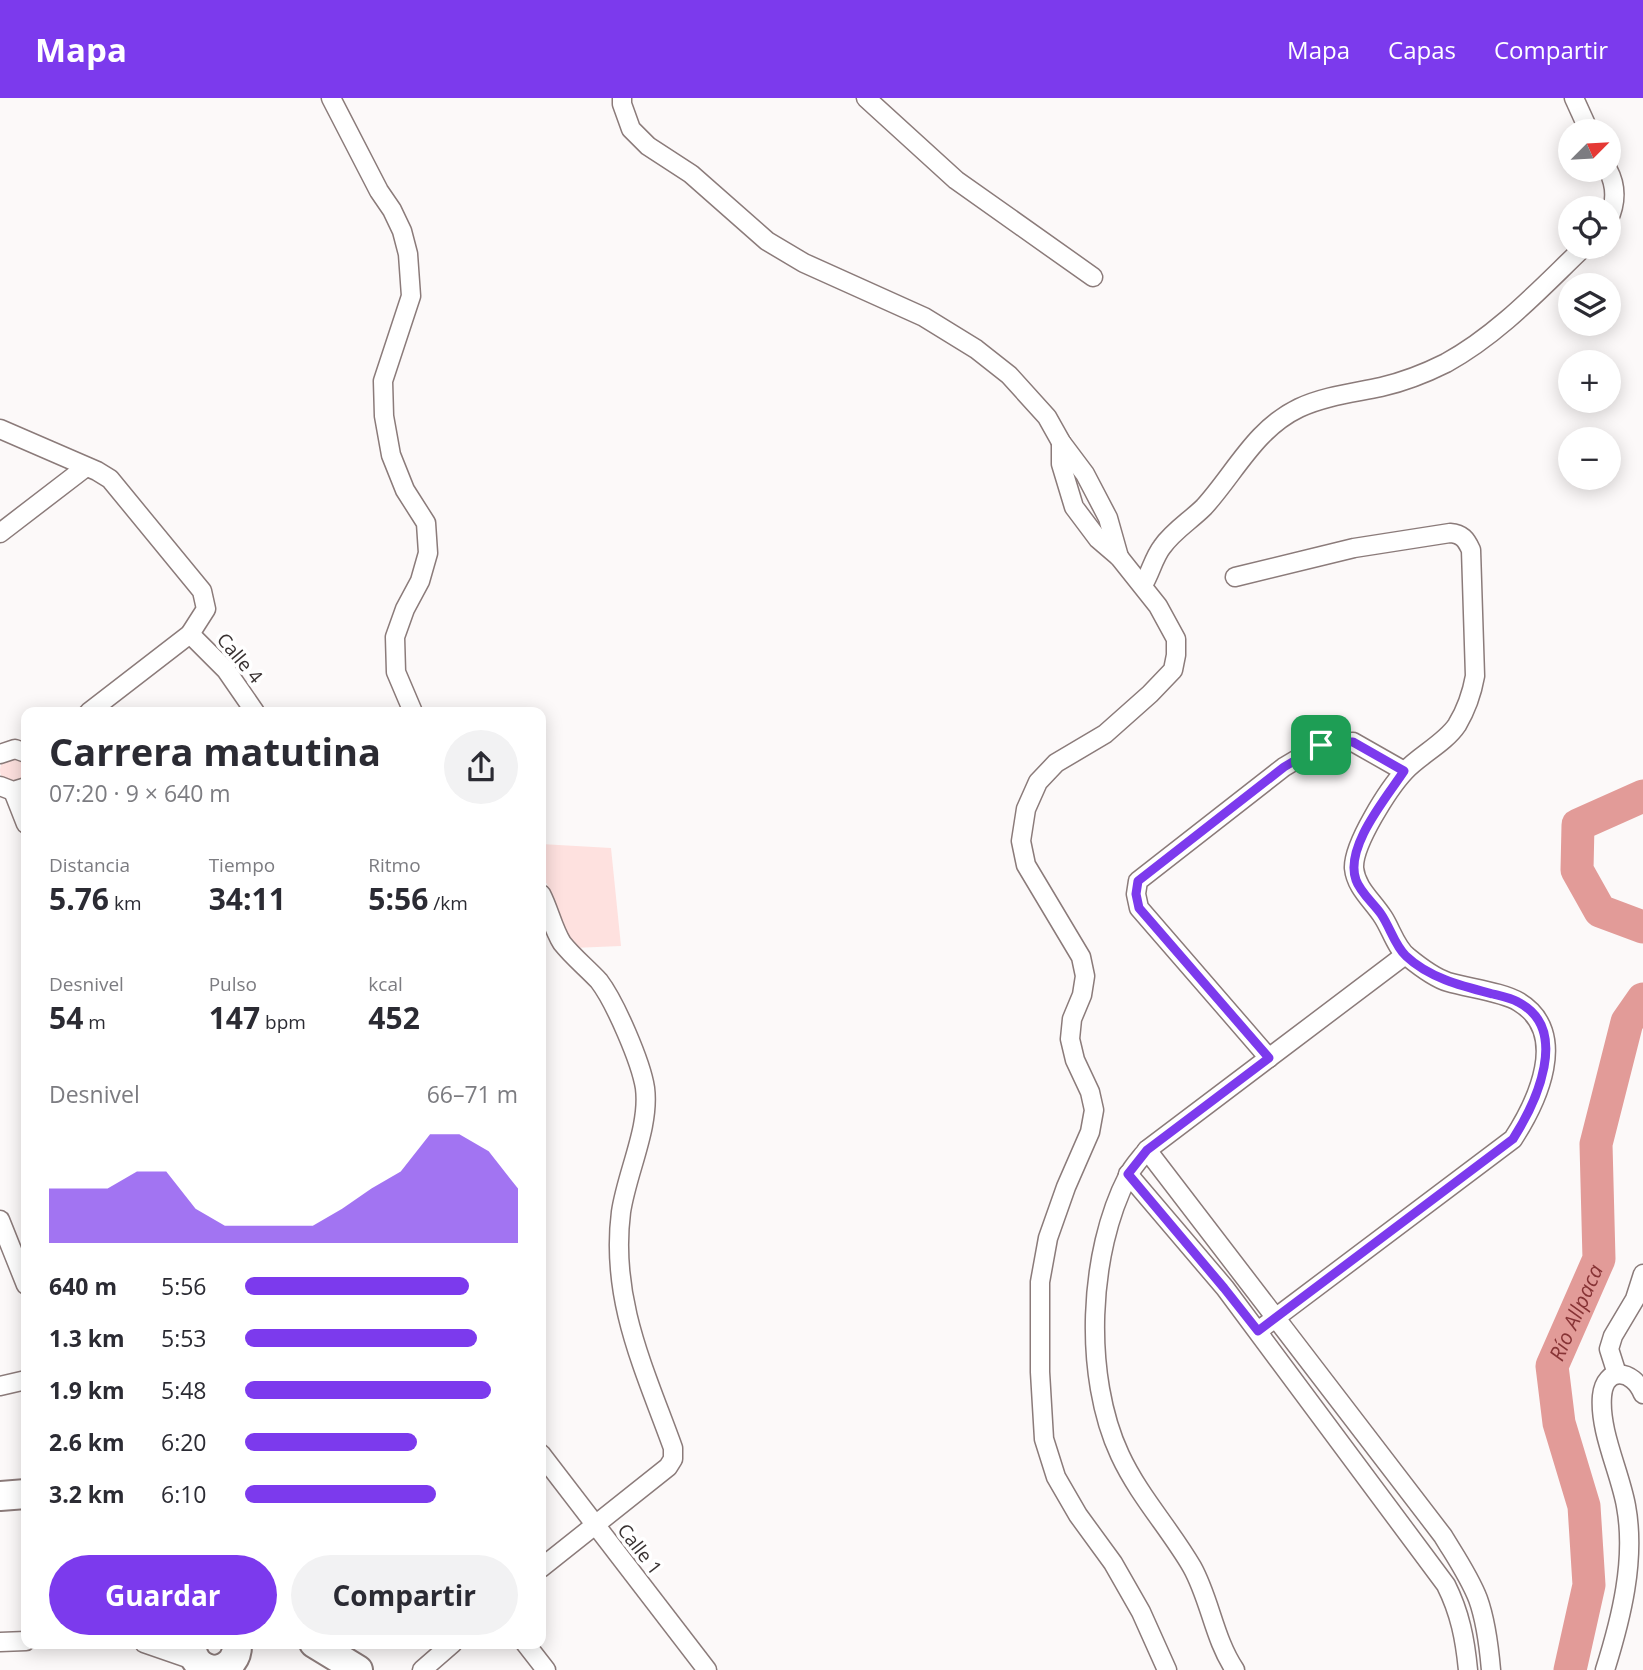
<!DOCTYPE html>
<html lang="es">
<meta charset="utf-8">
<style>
body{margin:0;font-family:"Open Sans",sans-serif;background:#f2f2f3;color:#2b2b33;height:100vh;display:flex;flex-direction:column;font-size:26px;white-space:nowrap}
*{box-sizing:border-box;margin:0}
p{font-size:23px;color:#7c7c81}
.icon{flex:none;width:38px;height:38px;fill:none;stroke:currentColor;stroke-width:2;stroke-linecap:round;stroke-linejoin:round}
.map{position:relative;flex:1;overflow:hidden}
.panel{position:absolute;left:21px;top:609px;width:525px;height:942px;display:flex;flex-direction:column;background:#fff;border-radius:14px;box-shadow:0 4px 18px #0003}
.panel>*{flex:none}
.needle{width:46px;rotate:66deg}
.tools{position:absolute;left:1558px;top:21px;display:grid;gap:14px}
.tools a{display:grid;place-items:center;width:63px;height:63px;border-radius:50%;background:#fff;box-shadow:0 4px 18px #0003;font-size:35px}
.pin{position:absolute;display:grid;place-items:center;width:60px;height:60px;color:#fff;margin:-30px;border-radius:14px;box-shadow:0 4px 10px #0006}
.round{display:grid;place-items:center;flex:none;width:74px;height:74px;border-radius:37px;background:#f2f2f3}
.overview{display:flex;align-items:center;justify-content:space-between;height:119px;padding:0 28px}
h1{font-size:38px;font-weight:700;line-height:52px}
.metrics{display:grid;grid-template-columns:repeat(3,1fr);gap:10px;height:119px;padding:7px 28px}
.metrics div{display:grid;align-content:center}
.metrics b{font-size:30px;font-weight:700}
.metrics small{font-size:19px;font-weight:400}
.metrics p{font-size:19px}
.chart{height:196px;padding:14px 28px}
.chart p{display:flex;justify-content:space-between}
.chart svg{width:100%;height:126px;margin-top:7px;fill:#7c3aed;opacity:.7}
.button{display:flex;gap:14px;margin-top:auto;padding:14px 28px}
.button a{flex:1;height:80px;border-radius:42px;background:#7c3aed;color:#fff;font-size:28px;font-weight:700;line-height:80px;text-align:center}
.button a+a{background:#f2f2f3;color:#2b2b33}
ul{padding:0 28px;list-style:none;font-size:23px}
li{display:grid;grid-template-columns:112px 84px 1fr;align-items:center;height:52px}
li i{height:18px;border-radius:9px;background:#7c3aed}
header{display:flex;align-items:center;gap:42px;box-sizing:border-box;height:98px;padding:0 35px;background:#7c3aed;color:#fff}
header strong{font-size:33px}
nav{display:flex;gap:38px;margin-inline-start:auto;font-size:24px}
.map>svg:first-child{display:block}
.green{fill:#fee1df}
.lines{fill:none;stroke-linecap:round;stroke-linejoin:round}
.river{stroke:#e29b98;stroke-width:33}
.minor-casing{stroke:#8b7b7a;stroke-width:21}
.primary-casing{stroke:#8b7b7a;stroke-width:32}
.minor{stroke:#fff;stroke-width:18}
.primary{stroke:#fff;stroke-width:28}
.route-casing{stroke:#fff;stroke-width:14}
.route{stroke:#7c3aed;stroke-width:9}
.labels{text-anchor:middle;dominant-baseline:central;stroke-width:7;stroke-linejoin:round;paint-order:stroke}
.street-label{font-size:19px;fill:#393232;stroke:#fff}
.water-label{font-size:21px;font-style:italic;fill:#873335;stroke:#fff}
</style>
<header>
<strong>Mapa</strong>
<nav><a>Mapa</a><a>Capas</a><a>Compartir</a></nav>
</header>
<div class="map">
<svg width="1643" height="1572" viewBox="0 0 1643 1572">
<rect width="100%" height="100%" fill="#fcf9f9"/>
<!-- green -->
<g class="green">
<circle cx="13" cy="672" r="13"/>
<polygon points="541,746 611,750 621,848 573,850 550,792 541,775"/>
</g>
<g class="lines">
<!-- river -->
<g class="river">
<polyline points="1643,698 1578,727 1577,772 1600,813 1643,829"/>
<path id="s1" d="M1570,1572l19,-85 -5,-79 -25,-83 -7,-57 47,-107 -3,-115 31,-122 16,-23"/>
</g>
<!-- minor casing -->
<g class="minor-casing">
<g id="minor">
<polyline points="331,0 379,93 392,112 402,133 408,156 411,198 383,283 384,318 391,357 405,392 426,425 428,455 420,483 405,511 395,539 396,574 413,614"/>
<polyline points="622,0 622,6 631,31 648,48 691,76 767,143 804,165 924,219 976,251 1009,277 1047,319 1061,344 1085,376 1108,420 1119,459"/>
<polyline points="866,0 956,82 1093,179"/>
<polyline points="1574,0 1589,33"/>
<path d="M1608,72c9,17 8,34 0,51"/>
<polyline points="0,331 97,373 110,381 202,493 206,511 190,536 89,614"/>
<polyline points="1061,344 1061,366 1074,409 1098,441 1119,459 1158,508 1176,541 1176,557 1173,572 1150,596 1105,636 1056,665 1038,684 1026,711 1021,743 1026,767 1081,859 1085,878 1082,897 1072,921 1070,941 1075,962 1090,994 1094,1012 1090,1034 1066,1089 1048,1140 1040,1184 1040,1274 1044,1341 1056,1379 1078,1417 1113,1465 1141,1514 1167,1572"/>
<polyline points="0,435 86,369"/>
<path d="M1235,479l119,-29 96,-15c12,1 16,6 21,17l4,126c-3,17 -9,34 -18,49 -12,18 -37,30 -52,46 -16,17 -52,73 -51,97 2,20 18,32 29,49 8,12 13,31 25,40 11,9 27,21 40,25 20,6 55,10 71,20 51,31 18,100 -6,137l-255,192"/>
<path d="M1143,487c7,-11 11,-28 19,-38 11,-16 28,-26 42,-40 31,-34 51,-78 95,-99 26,-12 54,-15 82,-21 22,-5 45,-14 65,-24 53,-29 95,-75 138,-116"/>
<polyline points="190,536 226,572 255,614"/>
<polyline points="0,656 15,651 26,655"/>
<polyline points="0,688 13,693 26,689"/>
<polyline points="13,693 26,726"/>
<path d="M541,796c8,15 12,35 21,49 11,14 25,25 37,38 16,21 42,81 46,107 5,39 -18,84 -24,124 -11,87 23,156 52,236v11l-5,8 -127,101"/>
<polyline points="1269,960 1139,810 1136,796 1138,783 1284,669 1321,647 1353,644 1404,673"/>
<path d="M1147,1052l296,386c12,20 26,40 35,63 8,22 11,48 13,71"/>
<path d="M1128,1076l97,114 221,297c14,28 19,54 22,85"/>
<polyline points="0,1122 26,1187"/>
<polyline points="1617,1276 1609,1251 1613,1238 1635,1201 1643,1176"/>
<polyline points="0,1288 26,1282"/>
<polyline points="541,1356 707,1572"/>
<polyline points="0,1544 26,1543"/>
<polyline points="144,1545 196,1563"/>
<polyline points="525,1545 546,1572"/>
<polyline points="422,1572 453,1545"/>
<path d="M1235,1572c-21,-31 -25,-71 -43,-103 -22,-38 -53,-71 -72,-112 -37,-79 -32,-202 8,-279 4,-9 13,-18 19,-26l258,-195"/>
<path d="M1605,1572c16,-51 31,-110 21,-164 -6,-34 -27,-75 -24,-110 3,-30 31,-27 41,-2"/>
</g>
</g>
<!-- primary casing -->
<g class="primary-casing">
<g id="primary">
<polyline points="0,1398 26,1396"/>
<path d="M192,1545c-1,15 7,25 22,27"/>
<polyline points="314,1545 358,1572"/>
<path d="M216,1572c14,-3 22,-12 21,-27"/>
</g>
</g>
<!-- minor -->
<use href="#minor" class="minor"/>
<!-- primary -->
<use href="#primary" class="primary"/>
</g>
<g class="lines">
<!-- route casing -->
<g class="route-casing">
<path id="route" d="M1335,644h18l51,29c-17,26 -60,76 -48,109 4,12 18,24 25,34 9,13 14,32 25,42 23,22 56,30 87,38 8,2 18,4 25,8 53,27 18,101 -5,137l-255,192 -34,-43 -96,-114 19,-24 122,-92 -130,-150 -3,-14 2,-13 146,-114 37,-22z"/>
</g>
<!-- route -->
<use href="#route" class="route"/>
</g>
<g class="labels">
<!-- street labels -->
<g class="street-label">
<text transform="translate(240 560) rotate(50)">Calle 4</text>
<text transform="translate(640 1451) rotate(52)">Calle 1</text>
</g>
<!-- water labels -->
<g class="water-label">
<text stroke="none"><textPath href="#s1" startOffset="369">Río Allpaca</textPath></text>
</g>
</g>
</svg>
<div class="tools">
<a><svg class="needle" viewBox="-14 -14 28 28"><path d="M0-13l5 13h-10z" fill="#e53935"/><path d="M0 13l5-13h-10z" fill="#7c7c81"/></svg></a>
<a><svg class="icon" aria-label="locate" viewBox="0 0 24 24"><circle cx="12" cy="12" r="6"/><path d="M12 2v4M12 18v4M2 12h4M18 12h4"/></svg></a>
<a><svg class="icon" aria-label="layers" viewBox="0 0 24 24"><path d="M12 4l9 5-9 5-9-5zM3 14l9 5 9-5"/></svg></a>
<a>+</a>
<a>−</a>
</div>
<div class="pin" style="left:1321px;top:647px;background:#1e9e55"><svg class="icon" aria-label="arrive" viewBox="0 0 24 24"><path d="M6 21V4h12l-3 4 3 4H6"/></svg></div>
<section class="panel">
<div class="overview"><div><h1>Carrera matutina</h1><p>07:20 · 9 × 640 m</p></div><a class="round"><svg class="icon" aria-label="share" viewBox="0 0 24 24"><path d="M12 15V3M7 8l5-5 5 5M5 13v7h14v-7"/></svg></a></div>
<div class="metrics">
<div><p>Distancia</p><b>5.76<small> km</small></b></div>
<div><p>Tiempo</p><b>34:11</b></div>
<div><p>Ritmo</p><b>5:56<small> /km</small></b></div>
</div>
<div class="metrics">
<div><p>Desnivel</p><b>54<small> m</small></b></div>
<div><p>Pulso</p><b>147<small> bpm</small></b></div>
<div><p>kcal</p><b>452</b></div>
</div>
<div class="chart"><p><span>Desnivel</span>66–71 m</p>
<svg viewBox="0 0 160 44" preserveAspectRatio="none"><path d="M0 44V25L10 25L20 25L30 19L40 19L50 32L60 38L70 38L80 38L90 38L100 32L110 25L120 19L130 6L140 6L150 12L160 25V44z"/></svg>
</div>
<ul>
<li><b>640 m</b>5:56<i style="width:82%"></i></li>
<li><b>1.3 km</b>5:53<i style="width:85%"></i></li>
<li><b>1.9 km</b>5:48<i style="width:90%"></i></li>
<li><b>2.6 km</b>6:20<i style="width:63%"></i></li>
<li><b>3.2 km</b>6:10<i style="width:70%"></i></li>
</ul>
<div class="button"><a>Guardar</a><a>Compartir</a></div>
</section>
</div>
